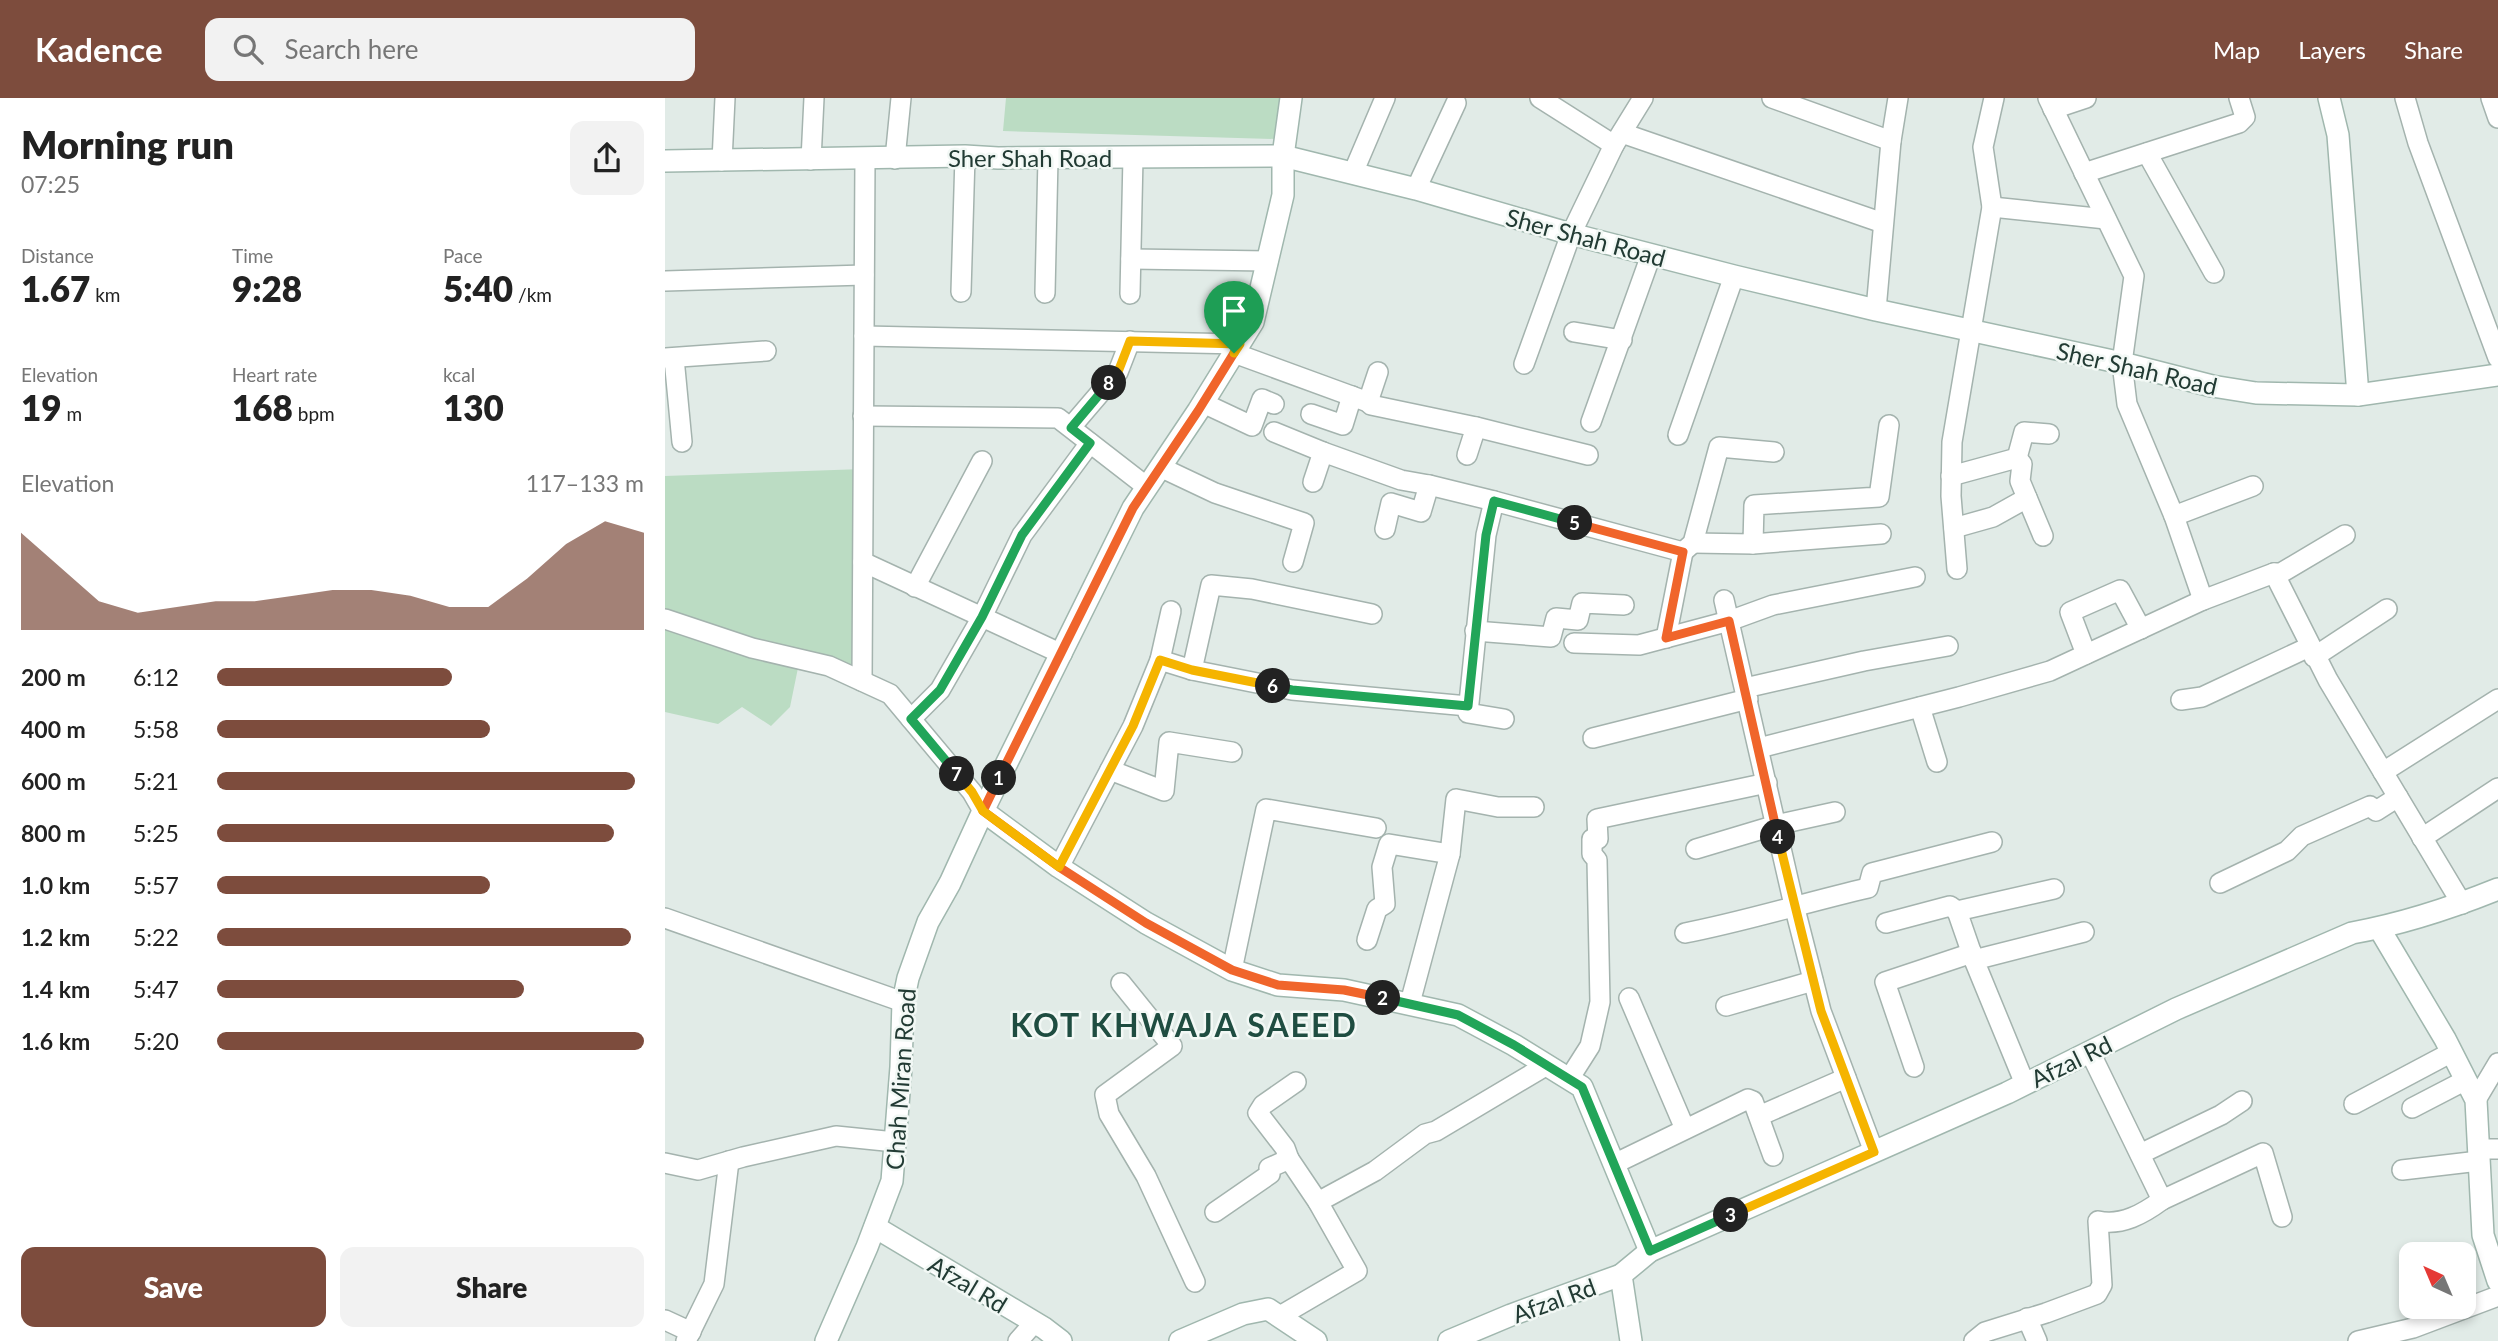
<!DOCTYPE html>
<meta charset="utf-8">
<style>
body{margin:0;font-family:Lato,sans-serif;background:#f2f2f2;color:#222;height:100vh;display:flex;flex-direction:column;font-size:26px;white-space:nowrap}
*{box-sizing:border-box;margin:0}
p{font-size:23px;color:#767676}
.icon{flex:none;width:38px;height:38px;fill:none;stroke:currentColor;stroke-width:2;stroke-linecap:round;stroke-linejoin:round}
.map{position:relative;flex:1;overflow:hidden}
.drawer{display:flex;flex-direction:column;background:#fff;width:665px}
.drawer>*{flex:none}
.needle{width:46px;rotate:316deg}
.tools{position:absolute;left:1734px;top:1144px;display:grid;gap:14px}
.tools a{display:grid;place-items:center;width:77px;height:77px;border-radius:14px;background:#fff;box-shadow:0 4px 10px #0003;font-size:35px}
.pin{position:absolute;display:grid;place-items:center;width:60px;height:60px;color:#fff;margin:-72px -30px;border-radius:50% 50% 50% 0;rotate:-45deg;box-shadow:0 0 7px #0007}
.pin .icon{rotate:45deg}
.km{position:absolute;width:35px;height:35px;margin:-18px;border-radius:50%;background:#222;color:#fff;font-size:19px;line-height:35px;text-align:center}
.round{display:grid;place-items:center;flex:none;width:74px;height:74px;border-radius:14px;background:#f2f2f2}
.overview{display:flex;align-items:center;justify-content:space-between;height:119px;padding:0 21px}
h1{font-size:38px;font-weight:800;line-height:52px}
.stats{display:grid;grid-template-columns:repeat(3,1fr);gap:10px;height:119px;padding:7px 21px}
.stats div{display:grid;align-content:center}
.stats b{font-size:35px;font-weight:800}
.stats small{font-size:19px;font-weight:400}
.stats p{font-size:19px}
.chart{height:196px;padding:14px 21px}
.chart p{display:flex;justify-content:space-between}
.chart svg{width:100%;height:126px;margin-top:7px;fill:#7d4c3d;opacity:.7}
.button{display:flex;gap:14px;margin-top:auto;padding:14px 21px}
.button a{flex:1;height:80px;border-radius:14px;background:#7d4c3d;color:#fff;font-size:28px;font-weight:800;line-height:80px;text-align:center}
.button a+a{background:#f2f2f2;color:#222}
ul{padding:0 21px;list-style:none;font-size:23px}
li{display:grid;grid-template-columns:112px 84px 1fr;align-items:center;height:52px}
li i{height:18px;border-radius:9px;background:#7d4c3d}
header{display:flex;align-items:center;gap:42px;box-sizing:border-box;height:98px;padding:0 35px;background:#7d4c3d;color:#fff}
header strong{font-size:33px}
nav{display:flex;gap:38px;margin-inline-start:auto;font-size:24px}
.search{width:490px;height:63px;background:#f2f2f2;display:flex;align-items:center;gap:18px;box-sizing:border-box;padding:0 24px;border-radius:14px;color:#767676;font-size:26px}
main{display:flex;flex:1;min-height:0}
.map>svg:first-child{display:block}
.green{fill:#bbdcc3}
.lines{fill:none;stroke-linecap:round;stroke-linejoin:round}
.street-casing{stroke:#a4b3ae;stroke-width:22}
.secondary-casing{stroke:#a0b7ae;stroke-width:24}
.street{stroke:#fff;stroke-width:19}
.secondary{stroke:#fff;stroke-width:21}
.split-1-casing{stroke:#fff;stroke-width:14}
.split-2-casing{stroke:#fff;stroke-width:14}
.split-3-casing{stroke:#fff;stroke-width:14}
.split-4-casing{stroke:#fff;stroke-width:14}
.split-5-casing{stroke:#fff;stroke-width:14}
.split-6-casing{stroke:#fff;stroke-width:14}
.split-7-casing{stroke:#fff;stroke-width:14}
.split-8-casing{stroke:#fff;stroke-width:14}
.split-9-casing{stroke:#fff;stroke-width:14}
.split-1{stroke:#f0652b;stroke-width:9}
.split-2{stroke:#f0652b;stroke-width:9}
.split-3{stroke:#22a559;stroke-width:9}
.split-4{stroke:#f5b400;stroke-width:9}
.split-5{stroke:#f0652b;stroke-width:9}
.split-6{stroke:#22a559;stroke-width:9}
.split-7{stroke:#f5b400;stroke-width:9}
.split-8{stroke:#22a559;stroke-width:9}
.split-9{stroke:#f5b400;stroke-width:9}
.labels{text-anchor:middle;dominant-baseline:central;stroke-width:5;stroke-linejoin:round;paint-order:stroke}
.street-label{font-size:24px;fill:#223b34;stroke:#f2f8f5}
.district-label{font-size:32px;font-weight:bold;letter-spacing:2px;fill:#1f4d41;stroke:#f2f8f5}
</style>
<header>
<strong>Kadence</strong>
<div class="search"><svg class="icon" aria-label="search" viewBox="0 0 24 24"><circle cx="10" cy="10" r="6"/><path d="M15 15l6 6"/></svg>Search here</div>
<nav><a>Map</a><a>Layers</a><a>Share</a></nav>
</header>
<main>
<section class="drawer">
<div class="overview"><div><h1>Morning run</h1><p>07:25</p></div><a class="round"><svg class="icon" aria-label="share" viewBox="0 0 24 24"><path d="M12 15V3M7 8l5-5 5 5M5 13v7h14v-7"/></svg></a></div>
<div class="stats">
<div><p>Distance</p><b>1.67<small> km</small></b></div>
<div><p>Time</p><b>9:28</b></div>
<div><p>Pace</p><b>5:40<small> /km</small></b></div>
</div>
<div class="stats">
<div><p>Elevation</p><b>19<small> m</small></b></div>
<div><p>Heart rate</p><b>168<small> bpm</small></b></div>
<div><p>kcal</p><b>130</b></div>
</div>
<div class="chart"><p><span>Elevation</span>117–133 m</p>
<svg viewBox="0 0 160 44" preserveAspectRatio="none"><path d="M0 44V10L10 22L20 34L30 38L40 36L50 34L60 34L70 32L80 30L90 30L100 32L110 36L120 36L130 26L140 14L150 6L160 10V44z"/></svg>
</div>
<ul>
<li><b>200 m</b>6:12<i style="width:55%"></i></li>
<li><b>400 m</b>5:58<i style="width:64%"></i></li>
<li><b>600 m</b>5:21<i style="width:98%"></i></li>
<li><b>800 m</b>5:25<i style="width:93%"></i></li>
<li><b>1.0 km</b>5:57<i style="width:64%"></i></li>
<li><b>1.2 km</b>5:22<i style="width:97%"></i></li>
<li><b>1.4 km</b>5:47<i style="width:72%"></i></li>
<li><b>1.6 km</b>5:20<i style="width:100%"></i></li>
</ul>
<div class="button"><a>Save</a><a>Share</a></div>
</section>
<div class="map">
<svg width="1833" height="1243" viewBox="0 0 1833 1243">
<rect width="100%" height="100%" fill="#e1ebe7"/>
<!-- green -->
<g class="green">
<polygon points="341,0 616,0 610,41 338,33"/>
<polygon points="198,371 197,583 134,565 125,609 106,628 77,609 53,626 0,614 0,378"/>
</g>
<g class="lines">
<!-- street casing -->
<g class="street-casing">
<g id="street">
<polyline points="875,0 949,47"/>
<polyline points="1107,0 1226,43"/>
<polyline points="1383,0 1469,178 1457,265 1462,306 1509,418 1538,502"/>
<polyline points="1740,0 1753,45 1833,260"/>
<polyline points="1826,0 1833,20"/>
<polyline points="1388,11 1421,0"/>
<polyline points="957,35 1218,125"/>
<polyline points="1482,55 1549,175"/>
<polyline points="230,61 236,0"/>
<polyline points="146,62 149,0"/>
<polyline points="57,63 60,0"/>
<polyline points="688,75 720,0"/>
<polyline points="1419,75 1574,25 1580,19 1574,0"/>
<polyline points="751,91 791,5"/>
<polyline points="1327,109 1441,121"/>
<polyline points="466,161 603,163"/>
<polyline points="0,183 199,177"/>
<polyline points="296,194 300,58"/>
<polyline points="380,195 383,60"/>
<polyline points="465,196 468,59"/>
<polyline points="1211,212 1226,43 1233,0"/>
<polyline points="909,234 957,242"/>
<polyline points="199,238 575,246"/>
<polyline points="569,255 703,304 713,274"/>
<polyline points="0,260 101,253"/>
<polyline points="9,260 17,344"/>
<polyline points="859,266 906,136 949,47 978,0"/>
<polyline points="703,304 706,307 811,329 802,357"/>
<polyline points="538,305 587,328 597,301 609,306"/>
<polyline points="646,316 678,327 687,298"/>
<polyline points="198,318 393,320 482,389"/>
<polyline points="926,324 986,157"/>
<polyline points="406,329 453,274 465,243"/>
<polyline points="811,329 923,357"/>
<polyline points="609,334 658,354"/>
<polyline points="1013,337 1069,178"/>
<polyline points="1352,360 1357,366 1355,383 1378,438"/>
<polyline points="495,369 550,395 639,425 628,464"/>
<polyline points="1286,378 1352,360 1359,334 1384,336"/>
<polyline points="648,384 658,354 736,382 764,387"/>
<polyline points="1509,418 1588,388"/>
<polyline points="1289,430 1328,419 1362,400"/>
<polyline points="720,431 726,405 756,414 764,387 829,403"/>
<polyline points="1028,445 1088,446 1089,407 1214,399 1224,327"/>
<polyline points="1088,446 1216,436"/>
<polyline points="1019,453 1028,445 1054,349 1109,354"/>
<polyline points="198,464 397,556"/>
<polyline points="1292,471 1286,398 1287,344 1327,109 1318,49 1329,0"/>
<polyline points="1609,475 1663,582 1797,806"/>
<polyline points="250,489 317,363"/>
<polyline points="1059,502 1129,807 1156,913 1209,1054"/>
<polyline points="707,516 587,491 546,487 527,572 627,592 803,608"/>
<polyline points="0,521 87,550 164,568 225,596 307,694 318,713"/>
<polyline points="810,533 886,539 891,520 913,522 917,505 959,507"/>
<polyline points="909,545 974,547 1064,523 1108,507 1250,479"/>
<polyline points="1421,556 1405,514 1455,492 1476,531"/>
<polyline points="1649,559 1722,511"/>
<polyline points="495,562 506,513"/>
<polyline points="197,583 200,61"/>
<polyline points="1080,590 1199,563 1283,548"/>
<polyline points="1516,602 1537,599 1644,549"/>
<polyline points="1255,609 1272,664"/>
<polyline points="246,621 275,592 317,519 357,437 425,345"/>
<polyline points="839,621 803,615 821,437 829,403 1018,454 1001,540"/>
<polyline points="928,640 1083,601"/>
<polyline points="1094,650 1294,599 1385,573 1538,502 1609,475 1616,475 1680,437"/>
<polyline points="445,672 499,693 504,644 567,654"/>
<polyline points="1718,674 1833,601"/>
<polyline points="1757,740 1833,690"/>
<polyline points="1031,751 1111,727 1170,714"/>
<polyline points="394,769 468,628 495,562 527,572"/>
<polyline points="1555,785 1622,753 1637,738 1705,708 1711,713 1733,699"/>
<polyline points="0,820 238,904"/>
<polyline points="1221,825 1285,808 1292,813"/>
<path d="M1020,835c62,-12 122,-31 183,-45l4,-15 120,-31"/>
<polyline points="702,842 712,811 720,806 717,769 724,746 785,756"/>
<polyline points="1309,862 1292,813 1389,791"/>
<polyline points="567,872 601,711 711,730"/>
<polyline points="456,885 507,948 440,997 444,1016 481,1078 530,1184"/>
<polyline points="964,900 1020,1031"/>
<polyline points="745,905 785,756 791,701 833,709 869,709"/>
<polyline points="1061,908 1148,883"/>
<polyline points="1425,954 1497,1102 1598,1055 1617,1119"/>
<polyline points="1249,969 1220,884 1307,855"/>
<polyline points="904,981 925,948 935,904 932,762 927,756 927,741 933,741 932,721 1102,685"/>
<polyline points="1360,986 1309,862 1419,834"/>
<polyline points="1811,1002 1833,965"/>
<polyline points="1689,1006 1787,954"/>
<polyline points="1747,1010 1801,982"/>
<polyline points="1094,1018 1181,980"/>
<polyline points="1814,1051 1833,1051"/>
<polyline points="1475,1056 1556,1017 1577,1003"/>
<polyline points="624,1061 620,1050 593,1015 598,1007 631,984"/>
<polyline points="0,1065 33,1072 78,1059 171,1038 230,1044"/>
<polyline points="949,1066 1083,1001 1088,1003 1108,1058"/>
<polyline points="1737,1072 1814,1063"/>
<polyline points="653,1104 710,1073 760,1036 771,1033 882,967"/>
<polyline points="550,1114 605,1076 604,1070 624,1061 653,1104 692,1173 615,1218"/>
<polyline points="1362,1220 1372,1243"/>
<polyline points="0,1222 26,1234"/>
<polyline points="21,1243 49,1186 64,1063"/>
<polyline points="353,1243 369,1225"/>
<path d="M1309,1243l11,-9 61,-19 51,-19 5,-9 -4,-64c24,5 45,-7 64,-21"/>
<polyline points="1693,1243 1748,1230 1833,1198"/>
</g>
</g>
<!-- secondary casing -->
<g class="secondary-casing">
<g id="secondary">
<polyline points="1664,0 1673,37 1693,297"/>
<polyline points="0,63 300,58 333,60 618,58 751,91 906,136 1069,178 1211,212 1457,265 1547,288 1591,295 1693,297 1833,277"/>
<polyline points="318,713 394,769 481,825 567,872 613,887 679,892 793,917 849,947 917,989 985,1153"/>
<polyline points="1714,830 1780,941 1811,1002 1818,1137 1833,1183"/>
<polyline points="210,1129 379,1230 396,1243"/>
<polyline points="161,1243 202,1149 227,1083 236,969 238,904 243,880 263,824 285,785 318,713 468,410 533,313 588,224 618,97 618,58 626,0"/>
<polyline points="515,1243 578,1216 603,1211 651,1243"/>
<polyline points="784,1243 846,1217 956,1177"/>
<path d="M966,1243l-10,-66 29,-24 357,-158 169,-84 176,-76c50,-9 99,-25 146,-44"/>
</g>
</g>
<!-- street -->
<use href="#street" class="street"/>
<!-- secondary -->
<use href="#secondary" class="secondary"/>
</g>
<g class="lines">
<!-- split-1 casing -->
<g class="split-1-casing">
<polyline id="split-1" points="334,680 468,410 533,313 569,255"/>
</g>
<!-- split-2 casing -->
<g class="split-2-casing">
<polyline id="split-2" points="334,680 318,713 394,769 481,825 567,872 613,887 679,892 718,900"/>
</g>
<!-- split-3 casing -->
<g class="split-3-casing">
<polyline id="split-3" points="718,900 793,917 849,947 917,989 985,1153 1066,1117"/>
</g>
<!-- split-4 casing -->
<g class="split-4-casing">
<polyline id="split-4" points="1066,1117 1209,1054 1156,913 1113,739"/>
</g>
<!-- split-5 casing -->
<g class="split-5-casing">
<polyline id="split-5" points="910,425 1018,454 1001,540 1064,523 1113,739"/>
</g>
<!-- split-6 casing -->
<g class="split-6-casing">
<polyline id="split-6" points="608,588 627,592 803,608 821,437 829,403 910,425"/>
</g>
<!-- split-7 casing -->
<g class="split-7-casing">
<polyline id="split-7" points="292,676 307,694 318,713 394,769 468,628 495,562 527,572 608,588"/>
</g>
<!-- split-8 casing -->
<g class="split-8-casing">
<polyline id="split-8" points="292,676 246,621 275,592 317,519 357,437 425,345 406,330 444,285"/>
</g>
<!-- split-9 casing -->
<g class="split-9-casing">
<polyline id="split-9" points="444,285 453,274 465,243 575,246 569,255"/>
</g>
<!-- split-1 -->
<use href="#split-1" class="split-1"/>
<!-- split-2 -->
<use href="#split-2" class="split-2"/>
<!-- split-3 -->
<use href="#split-3" class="split-3"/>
<!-- split-4 -->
<use href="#split-4" class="split-4"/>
<!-- split-5 -->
<use href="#split-5" class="split-5"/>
<!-- split-6 -->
<use href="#split-6" class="split-6"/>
<!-- split-7 -->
<use href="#split-7" class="split-7"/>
<!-- split-8 -->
<use href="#split-8" class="split-8"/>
<!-- split-9 -->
<use href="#split-9" class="split-9"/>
</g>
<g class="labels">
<!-- street labels -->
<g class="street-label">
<text x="365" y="59">Sher Shah Road</text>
<text transform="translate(921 139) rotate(15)">Sher Shah Road</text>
<text transform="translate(1472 270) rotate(13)">Sher Shah Road</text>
<text transform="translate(1406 963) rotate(-26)">Afzal Rd</text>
<text transform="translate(235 981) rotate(-86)">Chah Miran Road</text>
<text transform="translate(303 1186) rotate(31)">Afzal Rd</text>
<text transform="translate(889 1202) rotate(-20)">Afzal Rd</text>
</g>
<!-- district labels -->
<g class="district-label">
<text x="519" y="926">KOT KHWAJA SAEED</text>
</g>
</g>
</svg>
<div class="tools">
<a><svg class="needle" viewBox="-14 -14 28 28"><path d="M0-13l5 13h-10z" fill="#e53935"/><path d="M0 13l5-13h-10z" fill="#767676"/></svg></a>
</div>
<div class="pin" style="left:569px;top:255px;background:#1e9e55"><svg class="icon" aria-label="arrive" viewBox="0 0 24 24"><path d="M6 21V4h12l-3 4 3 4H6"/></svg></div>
<b class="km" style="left:334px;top:680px">1</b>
<b class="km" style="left:718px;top:900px">2</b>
<b class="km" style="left:1066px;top:1117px">3</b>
<b class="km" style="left:1113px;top:739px">4</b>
<b class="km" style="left:910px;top:425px">5</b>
<b class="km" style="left:608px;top:588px">6</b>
<b class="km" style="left:292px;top:676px">7</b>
<b class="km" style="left:444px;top:285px">8</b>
</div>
</main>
